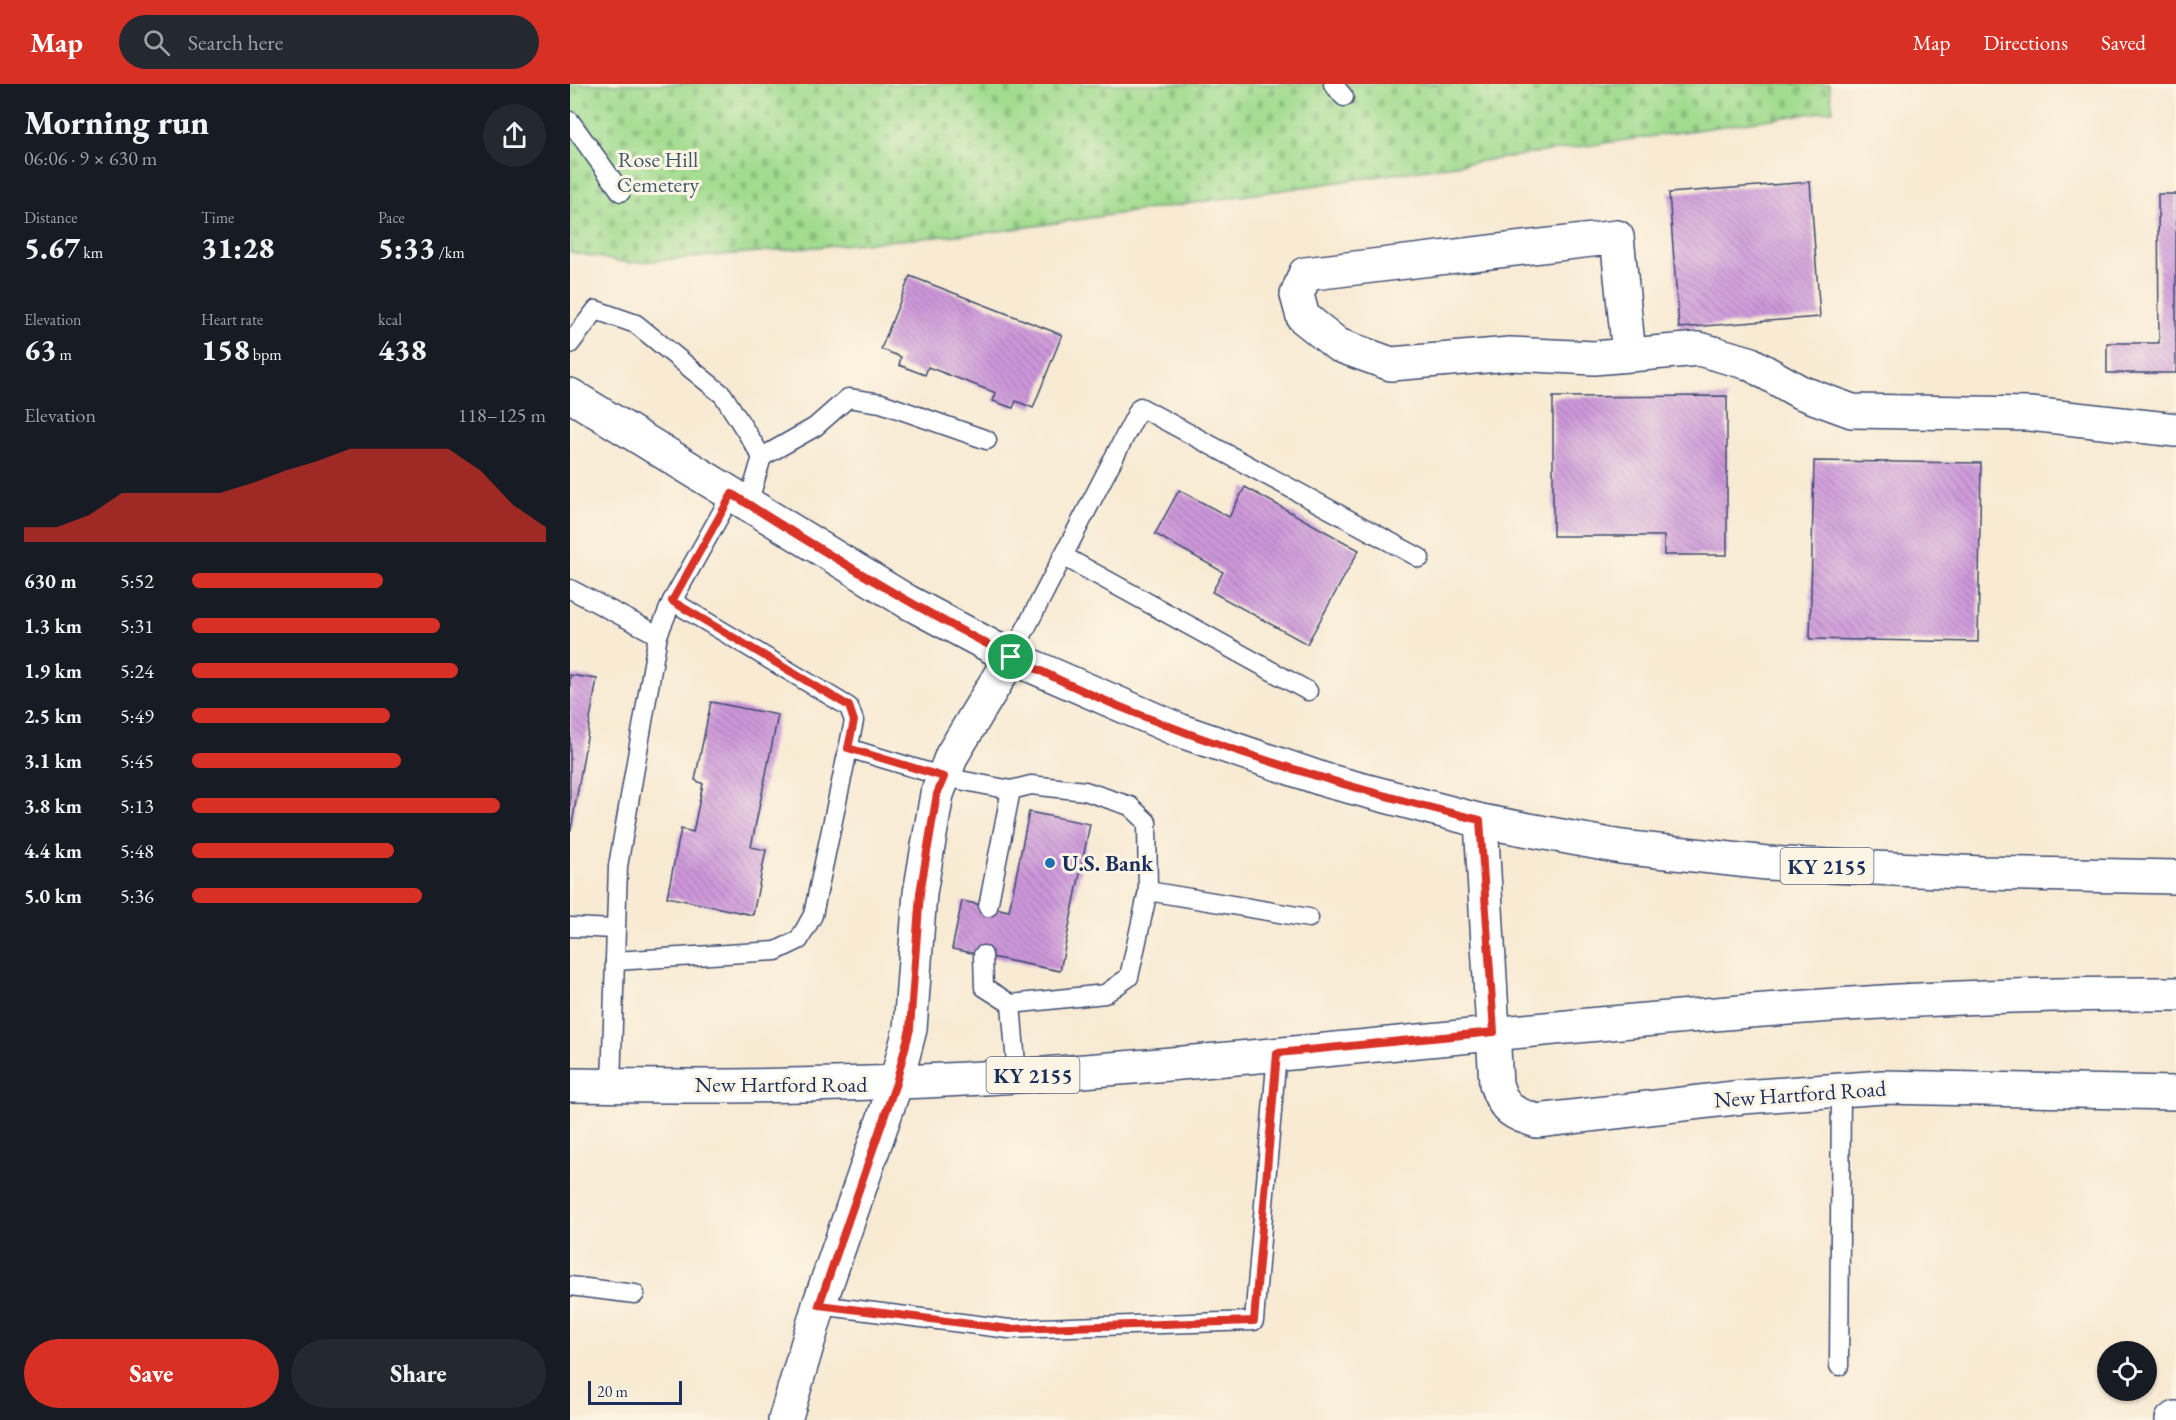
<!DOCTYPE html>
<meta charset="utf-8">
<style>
body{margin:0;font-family:"EB Garamond",serif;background:#242831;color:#f1f3f6;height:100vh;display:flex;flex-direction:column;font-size:22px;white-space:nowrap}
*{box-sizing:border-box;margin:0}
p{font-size:20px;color:#9ea1a6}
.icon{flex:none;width:33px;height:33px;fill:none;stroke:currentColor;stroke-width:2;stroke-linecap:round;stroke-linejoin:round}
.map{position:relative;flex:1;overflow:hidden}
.side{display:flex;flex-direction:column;background:#171b24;width:570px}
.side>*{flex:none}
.tools{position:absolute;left:1527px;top:1257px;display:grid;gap:12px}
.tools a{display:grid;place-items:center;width:60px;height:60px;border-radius:50%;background:#171b24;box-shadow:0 2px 4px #0004;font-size:30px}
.scale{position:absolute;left:18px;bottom:15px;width:94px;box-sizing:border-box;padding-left:6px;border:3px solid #1b2f5e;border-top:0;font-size:16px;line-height:21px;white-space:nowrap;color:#1b2f5e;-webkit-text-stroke:4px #fcf5e5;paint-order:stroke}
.pin{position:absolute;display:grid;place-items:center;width:51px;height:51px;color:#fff;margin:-26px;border:3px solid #fff;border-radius:50%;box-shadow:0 2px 6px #0007}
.round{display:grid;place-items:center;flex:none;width:63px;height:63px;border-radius:32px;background:#242831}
.headline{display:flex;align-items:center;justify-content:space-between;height:102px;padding:0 24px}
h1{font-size:33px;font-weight:800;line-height:45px}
.figures{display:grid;grid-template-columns:repeat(3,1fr);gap:9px;height:102px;padding:6px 24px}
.figures div{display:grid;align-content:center}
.figures b{font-size:30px;font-weight:800}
.figures small{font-size:16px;font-weight:400}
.figures p{font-size:16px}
.chart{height:168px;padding:12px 24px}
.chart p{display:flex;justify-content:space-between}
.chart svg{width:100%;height:108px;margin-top:6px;fill:#d93025;opacity:.7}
.button{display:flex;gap:12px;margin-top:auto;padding:12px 24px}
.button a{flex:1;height:69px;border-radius:36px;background:#d93025;color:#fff;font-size:24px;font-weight:800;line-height:69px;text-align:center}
.button a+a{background:#242831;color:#f1f3f6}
ul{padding:0 24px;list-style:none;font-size:20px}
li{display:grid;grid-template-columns:96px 72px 1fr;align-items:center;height:45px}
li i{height:15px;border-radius:8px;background:#d93025}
header{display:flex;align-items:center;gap:36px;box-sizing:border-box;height:84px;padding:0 30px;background:#d93025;color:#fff}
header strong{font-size:28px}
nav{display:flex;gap:33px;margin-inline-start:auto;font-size:21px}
.search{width:420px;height:54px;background:#242831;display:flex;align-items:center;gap:15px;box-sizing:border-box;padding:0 21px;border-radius:33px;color:#9ea1a6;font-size:22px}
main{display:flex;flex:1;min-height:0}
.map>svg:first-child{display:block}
.cemetery{fill:url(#cemetery-stones);stroke:#5e8676;stroke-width:1.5}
.building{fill:url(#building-back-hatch)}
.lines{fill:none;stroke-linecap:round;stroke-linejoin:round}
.service-casing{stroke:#3c4b70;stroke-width:21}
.minor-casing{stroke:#3c4b70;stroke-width:36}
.primary-casing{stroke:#3c4b70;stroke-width:36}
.service{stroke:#fff;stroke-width:18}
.minor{stroke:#fff;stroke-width:33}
.primary{stroke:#fff;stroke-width:33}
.route-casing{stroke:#fff;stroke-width:12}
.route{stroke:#d93025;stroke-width:8}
.poi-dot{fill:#1f6fb2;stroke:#fcf5e5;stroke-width:2}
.labels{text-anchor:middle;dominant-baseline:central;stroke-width:6;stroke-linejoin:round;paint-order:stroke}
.shield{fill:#fcf5e5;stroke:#5e6a86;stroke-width:1.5}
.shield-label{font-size:21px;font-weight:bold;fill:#1b2f5e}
.park-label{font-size:22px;fill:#3c5a6a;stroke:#fcf5e5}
.poi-label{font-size:22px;font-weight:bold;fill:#1b2f5e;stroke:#fcf5e5;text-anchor:start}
.street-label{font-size:22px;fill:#1b2f5e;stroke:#fcf5e5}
</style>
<header>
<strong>Map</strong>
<div class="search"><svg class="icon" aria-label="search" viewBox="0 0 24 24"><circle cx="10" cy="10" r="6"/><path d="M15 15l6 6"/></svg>Search here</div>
<nav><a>Map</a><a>Directions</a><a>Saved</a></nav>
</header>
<main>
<section class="side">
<div class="headline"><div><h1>Morning run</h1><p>06:06 · 9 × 630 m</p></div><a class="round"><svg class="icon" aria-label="share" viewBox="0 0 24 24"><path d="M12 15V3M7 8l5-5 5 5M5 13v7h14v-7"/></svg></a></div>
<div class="figures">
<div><p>Distance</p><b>5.67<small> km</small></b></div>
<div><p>Time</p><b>31:28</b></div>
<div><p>Pace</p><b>5:33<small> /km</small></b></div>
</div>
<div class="figures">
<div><p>Elevation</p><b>63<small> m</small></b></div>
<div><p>Heart rate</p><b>158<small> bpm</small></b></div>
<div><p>kcal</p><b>438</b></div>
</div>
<div class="chart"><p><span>Elevation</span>118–125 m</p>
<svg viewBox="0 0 160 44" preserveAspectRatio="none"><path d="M0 44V38L10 38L20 33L30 24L40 24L50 24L60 24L70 20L80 15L90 11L100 6L110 6L120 6L130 6L140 15L150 29L160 38V44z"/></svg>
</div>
<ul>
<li><b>630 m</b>5:52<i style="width:54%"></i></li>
<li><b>1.3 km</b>5:31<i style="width:70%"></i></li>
<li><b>1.9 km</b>5:24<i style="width:75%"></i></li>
<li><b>2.5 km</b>5:49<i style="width:56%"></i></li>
<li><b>3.1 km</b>5:45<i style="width:59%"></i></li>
<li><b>3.8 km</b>5:13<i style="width:87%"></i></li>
<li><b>4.4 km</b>5:48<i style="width:57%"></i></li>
<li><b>5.0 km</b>5:36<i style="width:65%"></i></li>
</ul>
<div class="button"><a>Save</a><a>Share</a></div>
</section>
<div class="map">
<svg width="1606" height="1336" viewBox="0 0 1606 1336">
<defs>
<pattern id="cemetery-stones" width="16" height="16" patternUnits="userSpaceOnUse" patternTransform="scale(1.5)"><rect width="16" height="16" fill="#a1dc8f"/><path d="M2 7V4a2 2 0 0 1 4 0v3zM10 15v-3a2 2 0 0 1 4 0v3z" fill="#8abd7e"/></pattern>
<pattern id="building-back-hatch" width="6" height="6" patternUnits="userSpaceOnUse" patternTransform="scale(1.5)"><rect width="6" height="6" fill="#cd97da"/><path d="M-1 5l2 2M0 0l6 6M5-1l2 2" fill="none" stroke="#a67cb4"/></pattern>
</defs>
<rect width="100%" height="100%" fill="#fcf5e5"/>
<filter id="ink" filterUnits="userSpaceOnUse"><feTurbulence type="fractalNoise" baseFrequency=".0167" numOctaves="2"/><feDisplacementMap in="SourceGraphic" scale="12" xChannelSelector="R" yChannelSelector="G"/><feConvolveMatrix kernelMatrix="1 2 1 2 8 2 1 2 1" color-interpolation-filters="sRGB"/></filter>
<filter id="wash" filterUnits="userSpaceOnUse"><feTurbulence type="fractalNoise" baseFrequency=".008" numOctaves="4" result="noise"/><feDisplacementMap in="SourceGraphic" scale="24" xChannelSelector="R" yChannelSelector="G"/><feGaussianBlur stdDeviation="1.35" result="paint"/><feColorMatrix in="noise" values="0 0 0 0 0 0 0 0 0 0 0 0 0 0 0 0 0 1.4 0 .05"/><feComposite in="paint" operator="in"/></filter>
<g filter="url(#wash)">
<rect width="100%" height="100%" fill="#f8ead3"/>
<!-- cemetery -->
<polygon class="cemetery" points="0,0 1259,0 1263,26 423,148 58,179 0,168"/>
<g id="blocks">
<!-- building -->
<g class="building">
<polygon points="1240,98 1250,233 1109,244 1099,109"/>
<polygon points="1588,110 1606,110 1606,289 1537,289 1537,259 1589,259"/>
<polygon points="340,192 492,251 463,324 446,317 443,324 423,317 426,309 358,283 355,291 329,281 331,273 311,265"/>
<polygon points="1157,312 1157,471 1094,471 1094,452 983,452 983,313"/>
<polygon points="1244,377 1411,379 1408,558 1240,555"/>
<polygon points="675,403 789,466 737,560 642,508 653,488 585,450 609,406 659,433"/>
<polygon points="0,591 27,595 1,746 0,746"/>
<polygon points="141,618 208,631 181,763 196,766 183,831 97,813 111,745 123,748 133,700 125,696"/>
<polygon points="459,728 520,740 490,887 382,865 392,817 439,827"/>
</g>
</g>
</g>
<g filter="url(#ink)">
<use href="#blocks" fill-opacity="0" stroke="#3c4b70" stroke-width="1.5"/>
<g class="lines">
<!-- service casing -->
<g class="service-casing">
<g id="service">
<polyline points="763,0 774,13"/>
<polyline points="0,37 51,108"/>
<polyline points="0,260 26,226 66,240 153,311 192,373 178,420"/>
<polyline points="192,373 245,343 278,314 311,319 417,356"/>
<polyline points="493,472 738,607"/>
<polyline points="0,505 88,551"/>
<polyline points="441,573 570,323 850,474"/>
<polyline points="278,664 374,693 441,706 461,701 515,707 560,722 577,738 578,807 559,893 535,910 441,920 414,903 413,871"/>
<polyline points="578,807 739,834"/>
<polyline points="418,823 441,706"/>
<polyline points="0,843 46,845"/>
<polyline points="45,877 206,867 229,856 243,831 284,637 279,623 102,517"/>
<polyline points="441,920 447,992"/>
<polyline points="41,1001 48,782 88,551 102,517 162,410"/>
<polyline points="0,1202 65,1210"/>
<polyline points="249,1221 439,1245 684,1237 707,969"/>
<polyline points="1269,1282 1271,1006"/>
</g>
</g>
<!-- minor casing -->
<g class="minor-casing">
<g id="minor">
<polyline points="1059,271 1047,153 735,190 727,211 733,233 768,261 821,280 940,270 1024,274 1129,265 1179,279 1230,308 1282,327 1460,330 1606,346"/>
<path d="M911,737l15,263c8,26 16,29 41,37l206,-24 140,-10 293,6"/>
<polyline points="215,1336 249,1221 326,999 340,945 350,809 367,710 382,671 441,573"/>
<polyline points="1602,1336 1606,1334"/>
</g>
</g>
<!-- primary casing -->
<g class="primary-casing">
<g id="primary">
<polyline points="0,311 338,518 441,573 611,647 755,696 911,737 1051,763 1197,779 1412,789 1606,793"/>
<path d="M0,1001c167,3 335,0 501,-13 368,-27 735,-81 1105,-78"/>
</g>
</g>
<!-- service -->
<use href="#service" class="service"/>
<!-- minor -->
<use href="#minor" class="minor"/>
<!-- primary -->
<use href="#primary" class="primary"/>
</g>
</g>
<g class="lines" filter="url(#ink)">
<!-- route casing -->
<g class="route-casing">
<path id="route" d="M162,410c122,77 247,153 381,210 120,50 242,86 367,116l14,212 -217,21 -23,268 -244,8 -191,-24 77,-222 14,-54 10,-136 17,-99 7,-17 -96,-29 6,-27 -5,-15 -177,-105z"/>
</g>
<!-- route -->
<use href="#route" class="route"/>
</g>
<!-- markers -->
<circle class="poi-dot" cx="480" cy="779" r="6"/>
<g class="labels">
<!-- shield labels -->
<g class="shield">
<rect x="1210.5" y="764" width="93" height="36" rx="4.5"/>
<rect x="416.5" y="973" width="93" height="36" rx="4.5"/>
</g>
<g class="shield-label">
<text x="1257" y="782">KY 2155</text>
<text x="463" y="991">KY 2155</text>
</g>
<!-- park labels -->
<g class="park-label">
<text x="88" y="75">Rose Hill<tspan x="88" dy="25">Cemetery</tspan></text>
</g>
<!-- poi labels -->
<g class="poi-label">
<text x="492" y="779">U.S. Bank</text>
</g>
<!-- street labels -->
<g class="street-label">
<text x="211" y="1000">New Hartford Road</text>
<text transform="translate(1230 1010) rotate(-4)">New Hartford Road</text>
</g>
</g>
</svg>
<div class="tools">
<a><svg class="icon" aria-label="locate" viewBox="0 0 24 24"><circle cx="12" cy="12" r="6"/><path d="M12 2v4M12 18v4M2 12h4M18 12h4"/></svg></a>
</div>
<div class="scale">20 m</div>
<div class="pin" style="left:441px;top:573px;background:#1e9e55"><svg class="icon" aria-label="arrive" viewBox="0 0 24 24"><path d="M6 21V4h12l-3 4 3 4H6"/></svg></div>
</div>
</main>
